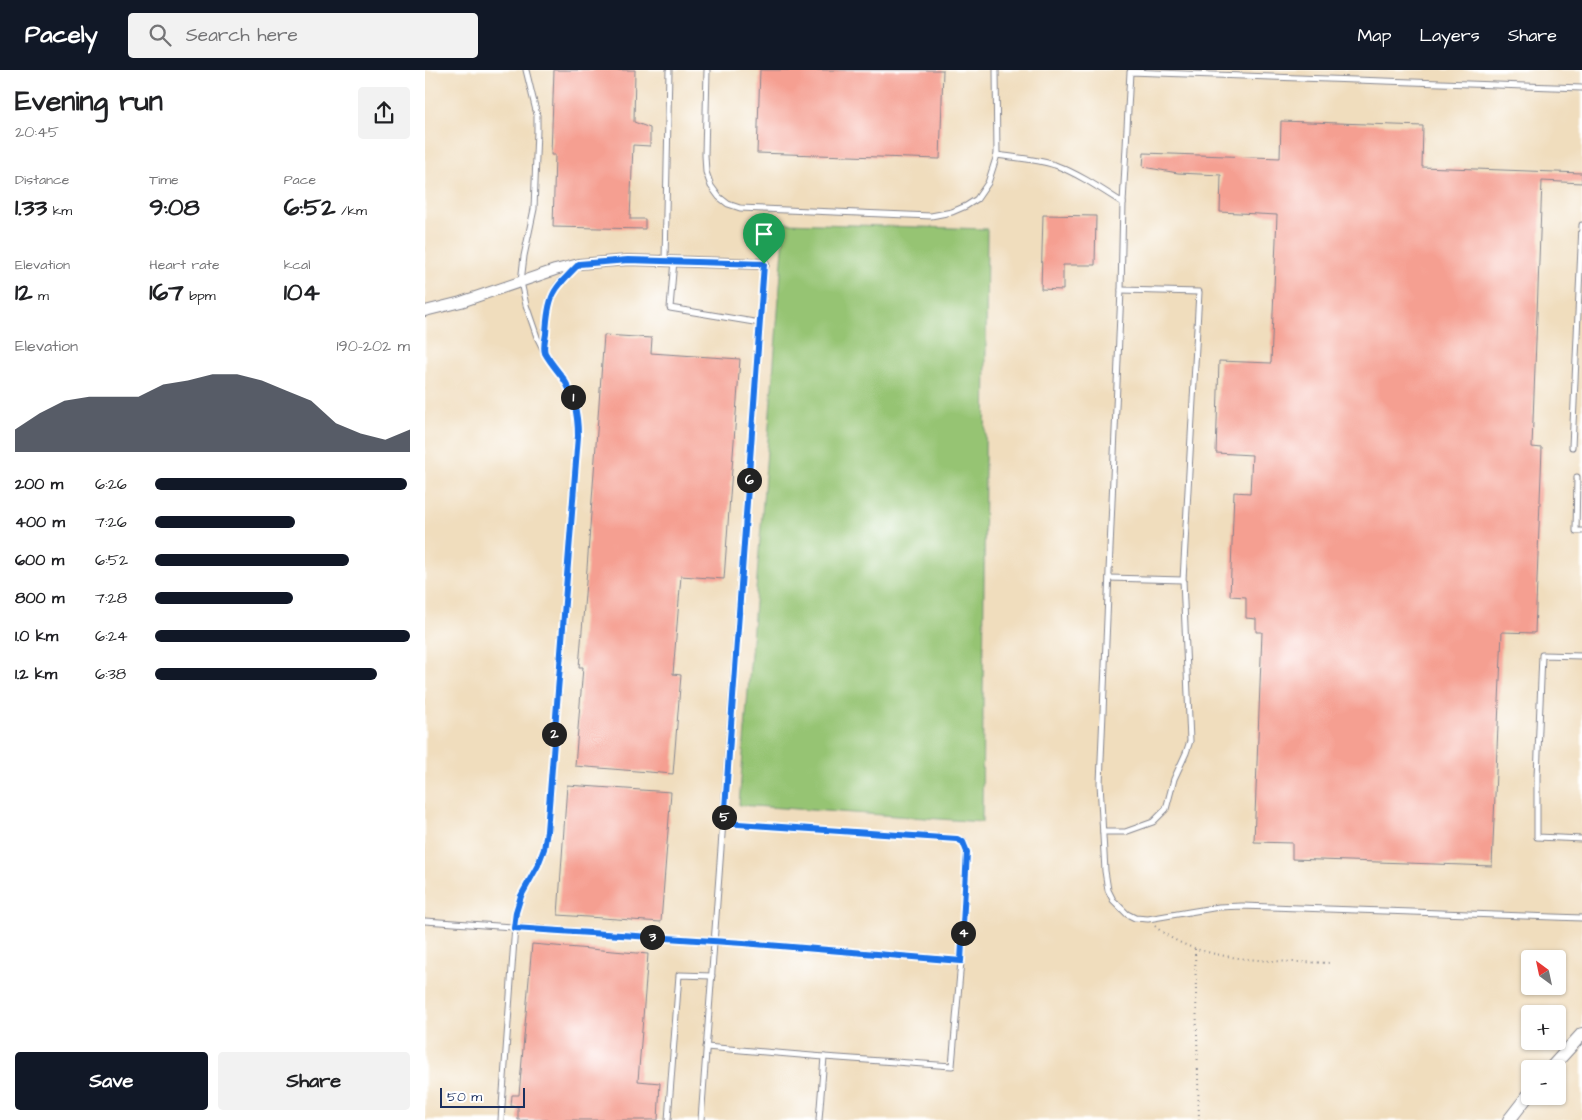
<!DOCTYPE html>
<meta charset="utf-8">
<style>
body{margin:0;font-family:"Architects Daughter",sans-serif;background:#f2f2f2;color:#202124;height:100vh;display:flex;flex-direction:column;font-size:19px;white-space:nowrap}
*{box-sizing:border-box;margin:0}
p{font-size:16px;color:#757577}
.icon{flex:none;width:28px;height:28px;fill:none;stroke:currentColor;stroke-width:2;stroke-linecap:round;stroke-linejoin:round}
.map{position:relative;flex:1;overflow:hidden}
.sheet{display:flex;flex-direction:column;background:#fff;width:425px}
.sheet>*{flex:none}
.needle{width:32px;rotate:327deg}
.fabs{position:absolute;left:1096px;top:880px;display:grid;gap:10px}
.fabs a{display:grid;place-items:center;width:45px;height:45px;border-radius:5px;background:#fff;box-shadow:0 1px 4px #0004;font-size:25px}
.scale{position:absolute;left:15px;bottom:12px;width:85px;box-sizing:border-box;padding-left:5px;border:2px solid #1b2f5e;border-top:0;font-size:14px;line-height:18px;white-space:nowrap;color:#1b2f5e;-webkit-text-stroke:4px #fff;paint-order:stroke}
.pin{position:absolute;display:grid;place-items:center;width:42px;height:42px;color:#fff;margin:-51px -21px;border-radius:50% 50% 50% 0;rotate:-45deg;box-shadow:0 0 5px #0007}
.pin .icon{rotate:45deg}
.km{position:absolute;width:25px;height:25px;margin:-12px;border-radius:50%;background:#222;color:#fff;font-size:14px;line-height:25px;text-align:center}
.round{display:grid;place-items:center;flex:none;width:52px;height:52px;border-radius:5px;background:#f2f2f2}
.overview{display:flex;align-items:center;justify-content:space-between;height:85px;padding:0 15px}
h1{font-size:28px;font-weight:800;line-height:38px}
.metrics{display:grid;grid-template-columns:repeat(3,1fr);gap:8px;height:85px;padding:5px 15px}
.metrics div{display:grid;align-content:center}
.metrics b{font-size:25px;font-weight:800}
.metrics small{font-size:14px;font-weight:400}
.metrics p{font-size:14px}
.chart{height:140px;padding:10px 15px}
.chart p{display:flex;justify-content:space-between}
.chart svg{width:100%;height:90px;margin-top:5px;fill:#111827;opacity:.7}
.action{display:flex;gap:10px;margin-top:auto;padding:10px 15px}
.action a{flex:1;height:58px;border-radius:5px;background:#111827;color:#fff;font-size:20px;font-weight:800;line-height:58px;text-align:center}
.action a+a{background:#f2f2f2;color:#202124}
ul{padding:0 15px;list-style:none;font-size:16px}
li{display:grid;grid-template-columns:80px 60px 1fr;align-items:center;height:38px}
li i{height:12px;border-radius:6px;background:#111827}
header{display:flex;align-items:center;gap:30px;box-sizing:border-box;height:70px;padding:0 25px;background:#111827;color:#fff}
header strong{font-size:24px}
nav{display:flex;gap:28px;margin-inline-start:auto;font-size:18px}
.search{width:350px;height:45px;background:#f2f2f2;display:flex;align-items:center;gap:12px;box-sizing:border-box;padding:0 18px;border-radius:5px;color:#757577;font-size:19px}
main{display:flex;flex:1;min-height:0}
.map>svg:first-child{display:block}
.green{fill:#96c473;stroke:#587a68}
.building{fill:#f59f91}
.lines{fill:none;stroke-linecap:round;stroke-linejoin:round}
.service-casing{stroke:#86868e;stroke-width:7}
.minor-casing{stroke:#86868e;stroke-width:12}
.tertiary-casing{stroke:#86868e;stroke-width:14}
.path{stroke:#86868e;stroke-width:2;stroke-dasharray:1 4;stroke-linecap:butt}
.service{stroke:#fff;stroke-width:5}
.minor{stroke:#fff;stroke-width:10}
.tertiary{stroke:#fff;stroke-width:12}
.route-casing{stroke:#fff;stroke-width:10}
.route{stroke:#1a73e8;stroke-width:6}
</style>
<header>
<strong>Pacely</strong>
<div class="search"><svg class="icon" aria-label="search" viewBox="0 0 24 24"><circle cx="10" cy="10" r="6"/><path d="M15 15l6 6"/></svg>Search here</div>
<nav><a>Map</a><a>Layers</a><a>Share</a></nav>
</header>
<main>
<section class="sheet">
<div class="overview"><div><h1>Evening run</h1><p>20:45</p></div><a class="round"><svg class="icon" aria-label="share" viewBox="0 0 24 24"><path d="M12 15V3M7 8l5-5 5 5M5 13v7h14v-7"/></svg></a></div>
<div class="metrics">
<div><p>Distance</p><b>1.33<small> km</small></b></div>
<div><p>Time</p><b>9:08</b></div>
<div><p>Pace</p><b>6:52<small> /km</small></b></div>
</div>
<div class="metrics">
<div><p>Elevation</p><b>12<small> m</small></b></div>
<div><p>Heart rate</p><b>167<small> bpm</small></b></div>
<div><p>kcal</p><b>104</b></div>
</div>
<div class="chart"><p><span>Elevation</span>190–202 m</p>
<svg viewBox="0 0 160 44" preserveAspectRatio="none"><path d="M0 44V33L10 25L20 19L30 17L40 17L50 17L60 11L70 9L80 6L90 6L100 9L110 14L120 19L130 30L140 35L150 38L160 33V44z"/></svg>
</div>
<ul>
<li><b>200 m</b>6:26<i style="width:99%"></i></li>
<li><b>400 m</b>7:26<i style="width:55%"></i></li>
<li><b>600 m</b>6:52<i style="width:76%"></i></li>
<li><b>800 m</b>7:28<i style="width:54%"></i></li>
<li><b>1.0 km</b>6:24<i style="width:100%"></i></li>
<li><b>1.2 km</b>6:38<i style="width:87%"></i></li>
</ul>
<div class="action"><a>Save</a><a>Share</a></div>
</section>
<div class="map">
<svg width="1157" height="1050" viewBox="0 0 1157 1050">
<rect width="100%" height="100%" fill="#fff"/>
<filter id="ink" filterUnits="userSpaceOnUse"><feTurbulence type="fractalNoise" baseFrequency=".02" numOctaves="2"/><feDisplacementMap in="SourceGraphic" scale="10" xChannelSelector="R" yChannelSelector="G"/><feConvolveMatrix kernelMatrix="1 2 1 2 8 2 1 2 1" color-interpolation-filters="sRGB"/></filter>
<filter id="wash" filterUnits="userSpaceOnUse"><feTurbulence type="fractalNoise" baseFrequency=".0096" numOctaves="4" result="noise"/><feDisplacementMap in="SourceGraphic" scale="20" xChannelSelector="R" yChannelSelector="G"/><feGaussianBlur stdDeviation="1.12" result="paint"/><feColorMatrix in="noise" values="0 0 0 0 0 0 0 0 0 0 0 0 0 0 0 0 0 1.4 0 .05"/><feComposite in="paint" operator="in"/></filter>
<g filter="url(#wash)">
<rect width="100%" height="100%" fill="#f0ddbd"/>
<!-- green -->
<polygon class="green" points="360,153 562,159 557,752 314,735"/>
<g id="blocks">
<!-- building -->
<g class="building">
<polygon points="129,0 210,0 209,52 225,58 225,76 208,75 205,149 220,149 220,159 128,157 130,85 126,85"/>
<polygon points="335,0 518,0 515,89 332,83"/>
<polygon points="856,51 998,56 997,97 1157,103 1157,113 1117,111 1107,377 1117,378 1110,563 1077,562 1067,796 867,789 867,773 829,772 837,562 831,562 831,549 821,548 821,527 805,526 809,422 825,423 827,385 791,383 794,291 846,293 852,145 795,142 796,105 753,103 718,97 719,83 855,88"/>
<polygon points="618,145 671,146 670,195 638,195 638,220 616,219"/>
<polygon points="179,265 227,268 226,283 315,289 299,509 256,506 248,604 256,605 248,704 150,696 158,597 154,597 161,512"/>
<polygon points="142,715 246,722 236,852 133,845"/>
<polygon points="107,874 223,884 213,1011 235,1013 233,1050 93,1050 93,1037 86,1036 87,1025 94,1025"/>
</g>
</g>
</g>
<g filter="url(#ink)">
<use href="#blocks" fill-opacity="0" stroke="#86868e" stroke-width="1"/>
<g class="lines">
<!-- service casing -->
<g class="service-casing">
<g id="service">
<polyline points="282,0 280,85 281,102 286,116 294,127 303,134 315,138 506,146 527,142 541,136 552,129 563,113 572,85 571,0"/>
<polyline points="1157,18 705,2 698,133 696,220 675,713 680,801 683,820 688,830 702,844 710,848 723,849 794,837 817,836 1157,848"/>
<path d="M572,85c19,3 39,4 58,10 24,9 46,24 68,38"/>
<polyline points="240,190 244,0"/>
<polyline points="249,190 245,238 335,253"/>
<path d="M119,280c2,-22 1,-45 13,-64 5,-7 13,-13 19,-20"/>
<polyline points="1147,377 1157,155"/>
<polyline points="1152,407 1151,461 1157,461"/>
<polyline points="684,508 758,510"/>
<polyline points="1157,586 1117,585 1112,707 1112,767 1157,769"/>
<polyline points="678,762 700,762 728,752 741,739 749,709 761,683 765,671 758,510 774,222 696,220"/>
<polyline points="0,851 318,873 536,891"/>
<polyline points="281,977 399,987 527,996 536,891 542,782 538,771 532,769 299,753"/>
<polyline points="76,1050 91,842 96,826 113,795 119,779 122,761 153,366 151,337 147,324 139,310 119,281 112,267 101,235 96,212 99,186 109,139 112,60 112,45 101,0"/>
<polyline points="243,1050 254,905 287,906"/>
<polyline points="276,1050 339,194"/>
<polyline points="394,1050 399,987"/>
</g>
</g>
<!-- minor casing -->
<g class="minor-casing">
<polyline id="minor" points="0,241 36,232 130,200 154,194 203,190 339,194"/>
</g>
<!-- tertiary casing -->
<g class="tertiary-casing">
<g id="tertiary">
<polyline points="1125,999 1157,964"/>
<polyline points="1084,1050 1105,1023"/>
</g>
</g>
<!-- path -->
<g class="path">
<path d="M730,856c41,38 123,35 177,37"/>
<polyline points="770,879 774,1050"/>
</g>
<!-- service -->
<use href="#service" class="service"/>
<!-- minor -->
<use href="#minor" class="minor"/>
<!-- tertiary -->
<use href="#tertiary" class="tertiary"/>
</g>
</g>
<g class="lines" filter="url(#ink)">
<!-- route casing -->
<g class="route-casing">
<path id="route" d="M203,190l136,4 -40,559 233,16 6,3 4,10 -6,109 -218,-18 -229,-15 2,-16 5,-16 17,-31 6,-16 3,-18 31,-395c0,-21 -3,-40 -15,-58 -6,-8 -13,-16 -18,-25 -2,-5 0,-14 1,-19 2,-39 6,-43 33,-70z"/>
</g>
<!-- route -->
<use href="#route" class="route"/>
</g>
</svg>
<div class="fabs">
<a><svg class="needle" viewBox="-14 -14 28 28"><path d="M0-13l5 13h-10z" fill="#e53935"/><path d="M0 13l5-13h-10z" fill="#757577"/></svg></a>
<a>+</a>
<a>−</a>
</div>
<div class="scale">50 m</div>
<div class="pin" style="left:339px;top:194px;background:#1e9e55"><svg class="icon" aria-label="arrive" viewBox="0 0 24 24"><path d="M6 21V4h12l-3 4 3 4H6"/></svg></div>
<b class="km" style="left:148px;top:327px">1</b>
<b class="km" style="left:129px;top:664px">2</b>
<b class="km" style="left:227px;top:867px">3</b>
<b class="km" style="left:538px;top:863px">4</b>
<b class="km" style="left:299px;top:747px">5</b>
<b class="km" style="left:324px;top:410px">6</b>
</div>
</main>
